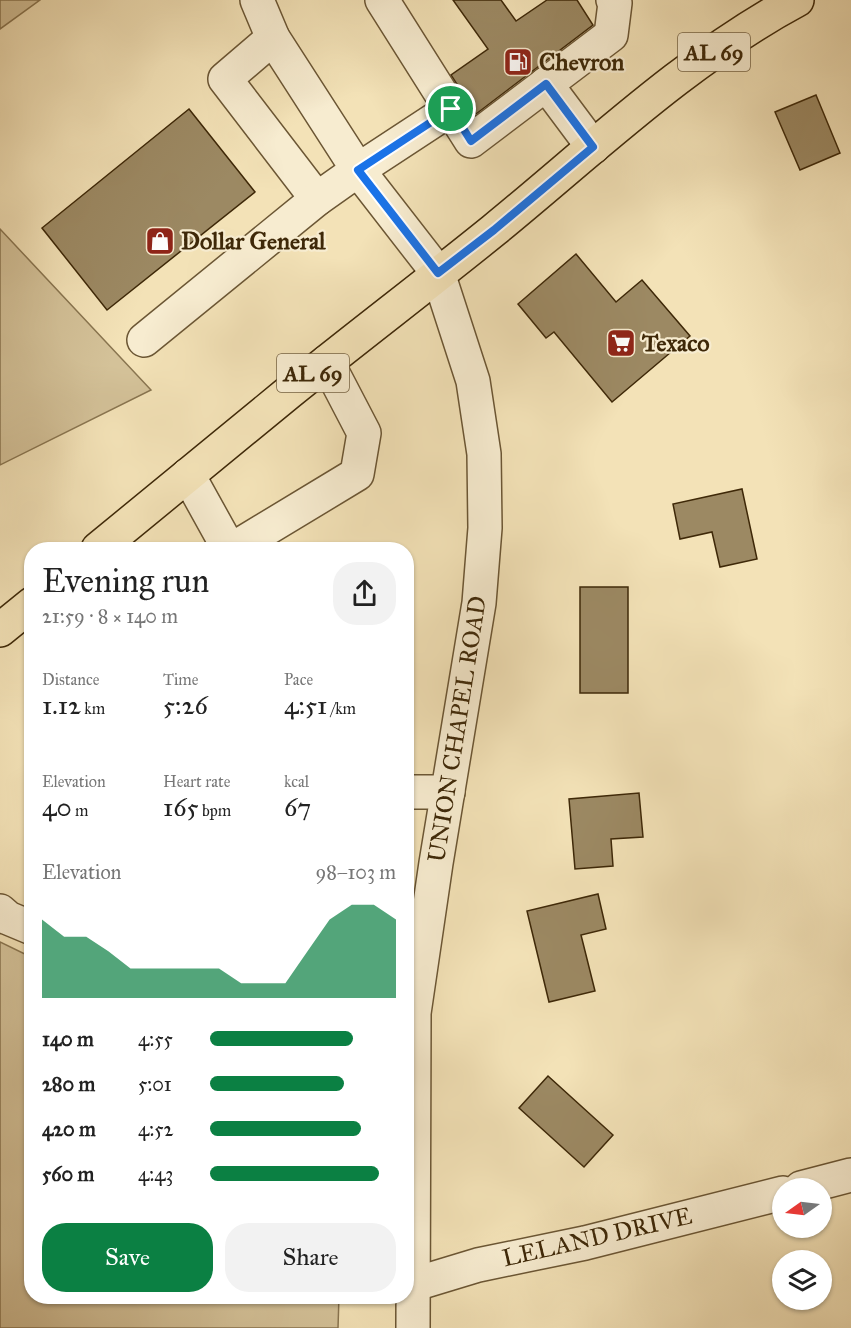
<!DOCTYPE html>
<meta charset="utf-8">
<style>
body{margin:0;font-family:"IM FELL Great Primer",serif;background:#f2f2f2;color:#222;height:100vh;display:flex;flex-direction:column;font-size:22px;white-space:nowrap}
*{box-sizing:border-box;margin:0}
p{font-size:20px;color:#767676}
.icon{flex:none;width:33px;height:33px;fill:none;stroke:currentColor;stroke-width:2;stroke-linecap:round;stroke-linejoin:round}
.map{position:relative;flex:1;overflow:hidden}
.sheet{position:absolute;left:24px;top:542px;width:390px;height:762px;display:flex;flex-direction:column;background:#fff;border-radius:24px;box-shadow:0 2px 4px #0004}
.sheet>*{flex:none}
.needle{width:39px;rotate:256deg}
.tools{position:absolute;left:772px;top:1178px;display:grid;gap:12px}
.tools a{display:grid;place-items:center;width:60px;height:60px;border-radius:50%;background:#fff;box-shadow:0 2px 4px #0004;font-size:30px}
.pin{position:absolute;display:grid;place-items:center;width:51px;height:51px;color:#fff;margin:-26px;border:3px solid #fff;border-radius:50%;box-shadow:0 2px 6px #0007}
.round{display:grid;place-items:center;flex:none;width:63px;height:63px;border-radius:24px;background:#f2f2f2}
.overview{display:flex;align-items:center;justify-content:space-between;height:102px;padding:0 18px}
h1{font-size:33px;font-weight:600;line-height:45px}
.metrics{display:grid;grid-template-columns:repeat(3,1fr);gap:9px;height:102px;padding:6px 18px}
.metrics div{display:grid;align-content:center}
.metrics b{font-size:26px;font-weight:600}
.metrics small{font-size:16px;font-weight:400}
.metrics p{font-size:16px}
.chart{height:168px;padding:12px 18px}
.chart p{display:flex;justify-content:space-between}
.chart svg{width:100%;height:108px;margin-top:6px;fill:#0b8043;opacity:.7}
.cta{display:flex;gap:12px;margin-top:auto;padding:12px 18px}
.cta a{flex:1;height:69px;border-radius:24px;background:#0b8043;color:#fff;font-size:24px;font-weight:600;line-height:69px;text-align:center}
.cta a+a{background:#f2f2f2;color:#222}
ul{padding:0 18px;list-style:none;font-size:20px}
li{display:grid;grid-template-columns:96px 72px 1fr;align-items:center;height:45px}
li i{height:15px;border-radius:8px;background:#0b8043}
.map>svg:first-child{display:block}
.green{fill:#d4c299;stroke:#897550;stroke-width:1.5}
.building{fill:#9c8963;stroke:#3e2808;stroke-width:1.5}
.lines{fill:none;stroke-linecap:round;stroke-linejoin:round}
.minor-casing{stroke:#6b5634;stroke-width:36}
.major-casing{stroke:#3e2808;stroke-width:36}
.minor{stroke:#f7ecd0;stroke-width:33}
.major{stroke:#f3e2b7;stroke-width:33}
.route-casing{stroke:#fff;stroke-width:12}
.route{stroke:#1a73e8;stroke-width:8}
.labels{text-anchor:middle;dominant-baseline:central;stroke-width:4.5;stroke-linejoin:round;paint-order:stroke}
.shield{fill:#f7ecd0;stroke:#766344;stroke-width:1.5}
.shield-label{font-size:22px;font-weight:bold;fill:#3e2808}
.poi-label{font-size:24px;font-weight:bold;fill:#3e2808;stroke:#f7ecd0;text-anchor:start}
.street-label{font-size:24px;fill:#3e2808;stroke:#f7ecd0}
</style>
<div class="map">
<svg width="851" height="1328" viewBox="0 0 851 1328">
<rect width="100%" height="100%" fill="#f3e2b7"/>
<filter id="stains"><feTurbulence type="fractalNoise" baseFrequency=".00333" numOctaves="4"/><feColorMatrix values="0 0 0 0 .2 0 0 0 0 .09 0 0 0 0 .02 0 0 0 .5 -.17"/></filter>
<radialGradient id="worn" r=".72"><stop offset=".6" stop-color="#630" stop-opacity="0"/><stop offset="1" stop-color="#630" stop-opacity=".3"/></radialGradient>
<!-- green -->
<g class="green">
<polygon points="0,0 40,0 0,29"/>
<polygon points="0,229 151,390 0,465"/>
<polygon points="0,942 31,957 32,1296 339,1296 338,1328 0,1328"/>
</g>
<!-- building -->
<g class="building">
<polygon points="453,0 501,0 516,21 547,0 577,0 593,25 476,114 451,75 488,49"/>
<polygon points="816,95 840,153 800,170 775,112"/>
<polygon points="189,109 255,192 107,310 42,228"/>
<polygon points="576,254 616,302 642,280 690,336 612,402 554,332 546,338 518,304"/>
<polygon points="742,489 757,559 720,567 712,532 680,539 673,504"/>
<rect x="580" y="587" width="48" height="106"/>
<polygon points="639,793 643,837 611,839 613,866 575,869 569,799"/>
<polygon points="598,894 606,929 581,935 595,991 549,1002 527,911"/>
<polygon points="548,1076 613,1135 584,1167 519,1108"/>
</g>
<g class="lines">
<!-- minor casing -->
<g class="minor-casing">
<g id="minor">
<polyline points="257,0 273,38 358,170 438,273 473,381 484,454 485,528 479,603 436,863 414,1013 413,1328"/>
<polyline points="382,0 471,141 611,35 615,3 613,0"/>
<polyline points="273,38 225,79 317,199"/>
<polyline points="546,84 593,147"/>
<polyline points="144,340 317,199 358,170 451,109"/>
<polyline points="188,475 229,549"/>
<polyline points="233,549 357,474 364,433 327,362"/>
<polyline points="406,792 448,792"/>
<polyline points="0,911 8,918 32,928"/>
<polyline points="801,1188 851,1175"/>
<polyline points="412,1285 478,1265 585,1243 783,1193"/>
</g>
</g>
<!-- major casing -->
<g class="major-casing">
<g id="major">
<path d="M98,549c63,-52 126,-104 190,-156 68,-55 138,-108 206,-163 98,-80 191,-170 303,-230"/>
<polyline points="0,630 32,604"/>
</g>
</g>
<!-- minor -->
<use href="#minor" class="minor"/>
<!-- major -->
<use href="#major" class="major"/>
</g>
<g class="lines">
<!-- route casing -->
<g class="route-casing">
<polygon id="route" points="546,84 593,147 494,230 438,273 358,170 451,109 471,141"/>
</g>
<!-- route -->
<use href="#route" class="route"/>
</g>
<!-- icons -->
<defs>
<g id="fuel-square" transform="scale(1.5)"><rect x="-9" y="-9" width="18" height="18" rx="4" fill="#8f2418" stroke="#f7ecd0"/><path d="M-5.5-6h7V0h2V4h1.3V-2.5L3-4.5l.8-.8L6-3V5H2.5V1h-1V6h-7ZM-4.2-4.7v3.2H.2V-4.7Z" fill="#fff"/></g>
<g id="shop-square" transform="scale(1.5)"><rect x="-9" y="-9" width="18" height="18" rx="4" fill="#8f2418" stroke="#f7ecd0"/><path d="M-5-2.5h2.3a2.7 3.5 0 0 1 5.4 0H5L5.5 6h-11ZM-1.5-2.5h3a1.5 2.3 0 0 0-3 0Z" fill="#fff"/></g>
<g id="supermarket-square" transform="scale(1.5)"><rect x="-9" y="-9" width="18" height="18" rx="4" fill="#8f2418" stroke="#f7ecd0"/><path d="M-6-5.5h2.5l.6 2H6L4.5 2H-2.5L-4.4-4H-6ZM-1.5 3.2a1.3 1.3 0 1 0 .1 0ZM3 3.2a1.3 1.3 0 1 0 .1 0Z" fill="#fff"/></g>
</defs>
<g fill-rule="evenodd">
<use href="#fuel-square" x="518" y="62"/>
<use href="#shop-square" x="160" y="241"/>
<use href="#supermarket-square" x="621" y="343"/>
</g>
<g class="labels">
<!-- shield labels -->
<g class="shield">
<rect x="678" y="33" width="72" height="38" rx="4.5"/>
<rect x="277" y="354" width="72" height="38" rx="4.5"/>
</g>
<g class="shield-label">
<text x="714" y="52">AL 69</text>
<text x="313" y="373">AL 69</text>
</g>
<!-- poi labels -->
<g class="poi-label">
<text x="539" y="62">Chevron</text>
<text x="181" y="241">Dollar General</text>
<text x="642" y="343">Texaco</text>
</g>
<!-- street labels -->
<g class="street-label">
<text transform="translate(457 729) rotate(-81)">UNION CHAPEL ROAD</text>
<text transform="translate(597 1237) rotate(-13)">LELAND DRIVE</text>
</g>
</g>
<rect width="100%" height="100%" filter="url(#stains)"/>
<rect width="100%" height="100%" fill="url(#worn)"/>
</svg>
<div class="tools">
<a><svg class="needle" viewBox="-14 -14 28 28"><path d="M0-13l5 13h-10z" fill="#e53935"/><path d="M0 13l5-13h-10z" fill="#767676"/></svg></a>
<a><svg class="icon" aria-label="layers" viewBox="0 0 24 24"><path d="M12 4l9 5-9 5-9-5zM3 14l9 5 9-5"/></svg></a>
</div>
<div class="pin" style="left:451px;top:109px;background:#1e9e55"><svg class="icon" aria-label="arrive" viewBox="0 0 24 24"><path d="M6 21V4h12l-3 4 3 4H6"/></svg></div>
<section class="sheet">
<div class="overview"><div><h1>Evening run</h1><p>21:59 · 8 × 140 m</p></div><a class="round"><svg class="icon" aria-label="share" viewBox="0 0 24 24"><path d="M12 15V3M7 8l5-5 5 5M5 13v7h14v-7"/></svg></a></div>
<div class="metrics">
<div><p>Distance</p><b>1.12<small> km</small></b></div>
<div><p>Time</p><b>5:26</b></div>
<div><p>Pace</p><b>4:51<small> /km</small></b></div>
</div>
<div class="metrics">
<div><p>Elevation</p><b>40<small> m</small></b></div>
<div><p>Heart rate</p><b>165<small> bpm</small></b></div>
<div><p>kcal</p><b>67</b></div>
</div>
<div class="chart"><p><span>Elevation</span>98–103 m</p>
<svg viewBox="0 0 160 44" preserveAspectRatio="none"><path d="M0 44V12L10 19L20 19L30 25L40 32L50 32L60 32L70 32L80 32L90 38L100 38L110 38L120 25L130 12L140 6L150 6L160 12V44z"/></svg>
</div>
<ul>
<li><b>140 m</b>4:55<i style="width:77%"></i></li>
<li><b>280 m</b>5:01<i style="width:72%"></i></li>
<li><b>420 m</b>4:52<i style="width:81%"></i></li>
<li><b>560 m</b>4:43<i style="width:91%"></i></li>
</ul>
<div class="cta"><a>Save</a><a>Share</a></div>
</section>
</div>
